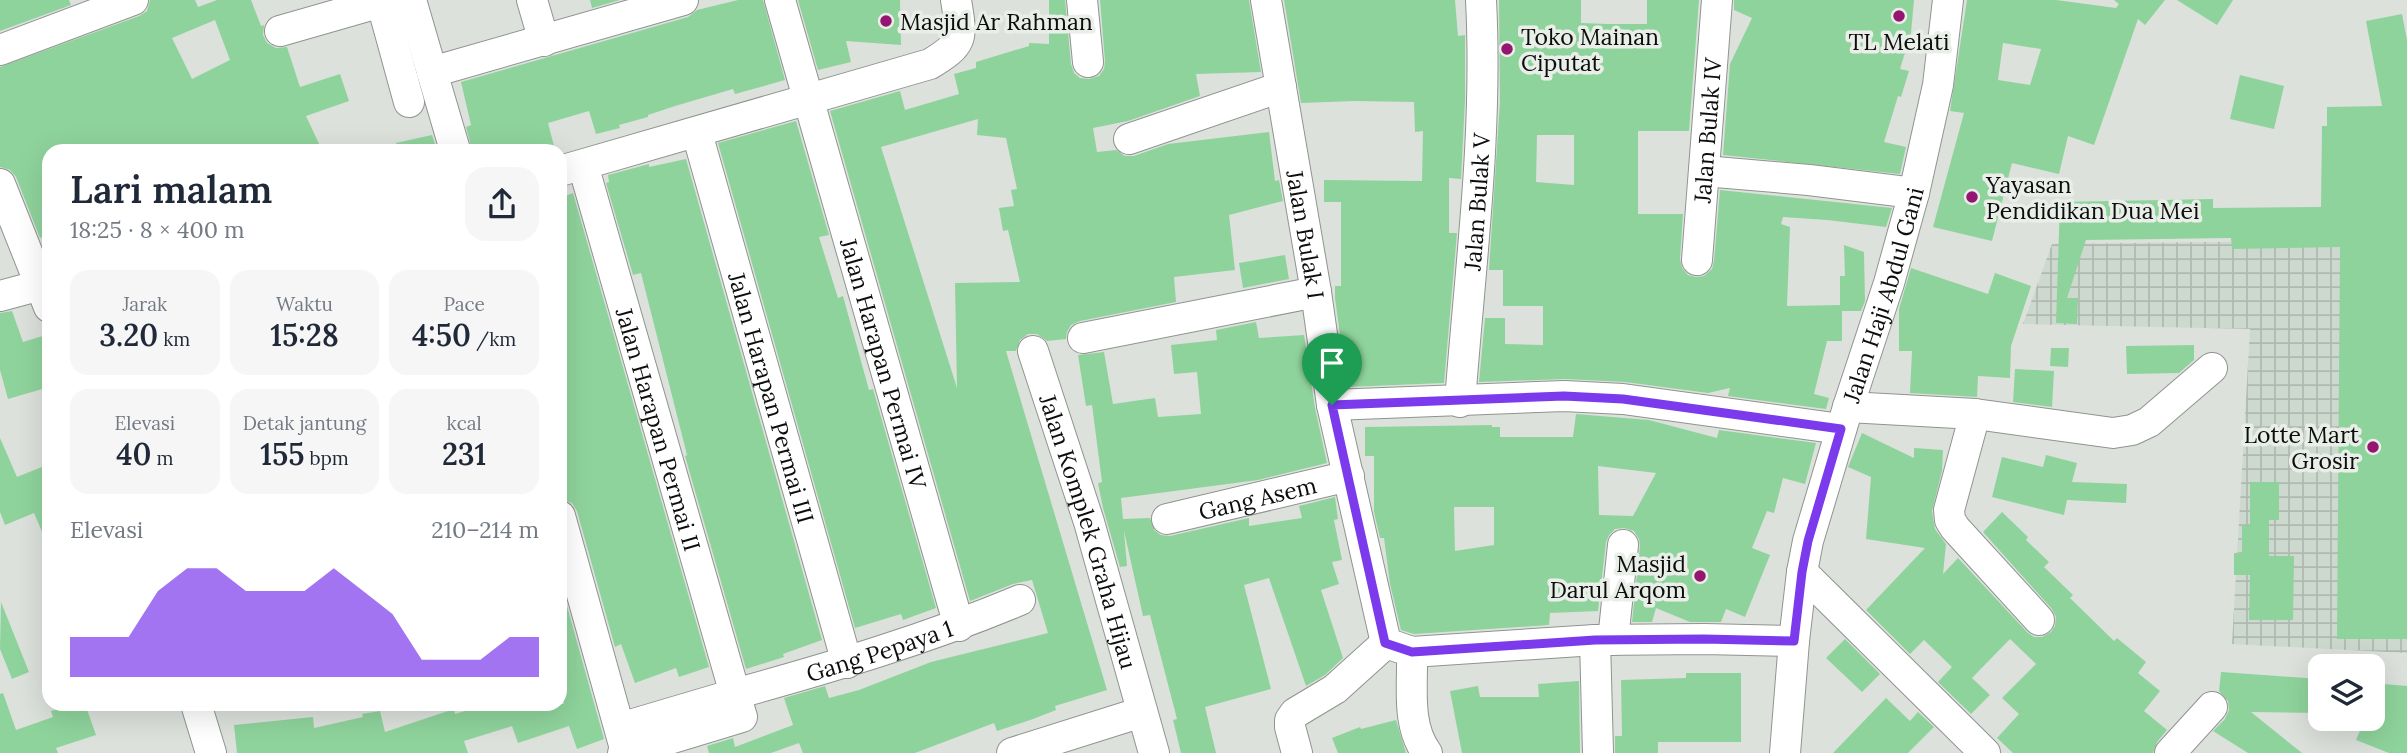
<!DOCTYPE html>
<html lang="id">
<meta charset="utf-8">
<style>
body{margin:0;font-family:Lora,serif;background:#f6f6f7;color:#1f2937;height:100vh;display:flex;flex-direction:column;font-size:26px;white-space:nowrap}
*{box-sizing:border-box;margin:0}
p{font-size:23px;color:#747a83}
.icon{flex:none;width:38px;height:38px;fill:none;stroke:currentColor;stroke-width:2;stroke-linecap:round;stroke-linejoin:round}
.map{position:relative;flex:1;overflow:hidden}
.side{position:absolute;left:42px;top:144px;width:525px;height:567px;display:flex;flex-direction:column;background:#fff;border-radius:21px;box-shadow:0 7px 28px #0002}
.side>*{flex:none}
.buttons{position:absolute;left:2308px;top:654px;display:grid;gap:14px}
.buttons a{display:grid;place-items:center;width:77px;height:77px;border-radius:14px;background:#fff;box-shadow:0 7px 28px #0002;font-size:35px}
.pin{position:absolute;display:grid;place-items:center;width:60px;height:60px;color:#fff;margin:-72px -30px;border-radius:50% 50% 50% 0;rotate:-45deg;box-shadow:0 0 7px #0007}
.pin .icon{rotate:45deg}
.round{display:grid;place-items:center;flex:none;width:74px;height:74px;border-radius:21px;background:#f6f6f7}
.overview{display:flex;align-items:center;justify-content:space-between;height:119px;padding:0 28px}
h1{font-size:38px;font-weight:600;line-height:52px}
.metrics{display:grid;grid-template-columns:repeat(3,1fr);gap:10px;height:119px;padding:7px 28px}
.metrics div{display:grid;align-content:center;border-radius:18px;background:#f6f6f7;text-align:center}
.metrics b{font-size:30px;font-weight:600}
.metrics small{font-size:19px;font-weight:400}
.metrics p{font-size:19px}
.chart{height:196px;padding:14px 28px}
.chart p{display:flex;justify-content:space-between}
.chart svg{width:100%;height:126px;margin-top:7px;fill:#7c3aed;opacity:.7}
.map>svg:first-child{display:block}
.industrial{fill:url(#industrial-grid)}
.building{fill:#8fd39c;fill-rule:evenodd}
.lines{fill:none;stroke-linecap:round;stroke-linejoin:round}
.minor-casing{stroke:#909490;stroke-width:32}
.minor{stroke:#fff;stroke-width:30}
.route-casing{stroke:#fff;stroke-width:14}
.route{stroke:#7c3aed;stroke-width:9}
.poi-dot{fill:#951670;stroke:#e9eee9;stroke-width:2.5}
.labels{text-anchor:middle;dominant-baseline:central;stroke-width:7;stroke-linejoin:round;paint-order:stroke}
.poi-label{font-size:23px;fill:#0c0e0c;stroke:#e9eee9;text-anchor:start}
.street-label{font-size:23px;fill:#0c0e0c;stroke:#e9eee9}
</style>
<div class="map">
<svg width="2407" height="753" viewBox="0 0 2407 753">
<defs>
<pattern id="industrial-grid" width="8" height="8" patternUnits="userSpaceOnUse" patternTransform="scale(1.75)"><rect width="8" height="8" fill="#cdd9cf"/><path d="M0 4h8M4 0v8" fill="none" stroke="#afb9b1"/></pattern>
</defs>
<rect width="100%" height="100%" fill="#dce1dc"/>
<!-- industrial -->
<polygon class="industrial" points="2407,120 2407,653 2232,644 2250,329 2023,324 2052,244 2364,240"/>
<!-- building -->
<g class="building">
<polygon points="0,0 69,0 71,5 0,31"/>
<path d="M150,0h45l3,7 19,-7h34l10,26 3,-1 -1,10 4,8 9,5 11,-1 13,40 40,-13 9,27 -43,15 16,34h-273v84l-9,4 -24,-61 -6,-7 -10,-3v-100l139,-51 8,-5zM215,20l15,40 -38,19 -20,-41z"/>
<polygon points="590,0 620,0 592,8"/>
<polygon points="738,0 763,0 785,80 735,94 733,89 675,106 648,115 648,117 619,125 620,128 596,134 589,111 548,123 554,146 538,150 472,150 466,127 471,125 461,82 688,17 697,10"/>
<polygon points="798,0 900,0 901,45 846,41 851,62 818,70"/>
<path d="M1049,0h16l6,64 3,9 6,5 9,1 10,-3 5,-7 1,-8 -5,-61h149l12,72 -65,2 4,22 -72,25 -35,7 4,24 19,-2 9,6h9l34,-12 101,-12 6,49 4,-1 4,21 -54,14 6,55 -61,7 2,25 -96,19 -9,4 -4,7 -1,7 -19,2 -10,-7h-9l-8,6 -4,11h-10l101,339 -52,16 1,4 -23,9 -36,12 -3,-8 -79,30h-112l-4,-10 -28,10h-62l-2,-7 26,-8 2,9 58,-22 -9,-27 41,-12 4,12 30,-8 72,-28 117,-29 -16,-53 -19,4 -43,17 -140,-490 70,-20 5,19 54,-16 -5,-20 22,-6v-6l53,-16v-3l20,1zM978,119l-1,16 29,3 11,51 -6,1 3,16 -15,2 4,23 5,-1 12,52 -65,1 2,105 -76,-241z"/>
<polygon points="1284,0 1455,0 1458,36 1465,35 1465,100 1461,179 1449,178 1449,233 1457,233 1444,383 1347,387 1335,298 1335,286 1341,286 1341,202 1324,202 1324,180 1422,181 1423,131 1415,132 1414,102 1355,101 1301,103"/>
<path d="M1499,0h82v23l27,1h39v-24h52l-10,131h-51v83h45l-3,45 2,9 6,7 8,2 8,-1 8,-7 2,-8 6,-71 172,18 -6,19 -59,-7 -44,-3 -2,7 9,3 -3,79 53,-1v-29h5l-1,-31 20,7 1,49 -4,10h-19v30h-15l-13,53 15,4 -3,11 -98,-13 2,-8 -22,5 -83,-11 -60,-3 -86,3 6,-64h20v26l38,1v-39h-40v-36h-14l11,-169zM1537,135h37v50l-38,-3z"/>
<polygon points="1734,0 1914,0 1911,33 1900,69 1909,71 1901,97 1898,96 1884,142 1906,147 1900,174 1723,155 1730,64 1752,18 1734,10"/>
<path d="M1967,0h89l60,8 3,-4 -5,-4h51l-20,25 -7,-6 -44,126 -26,-9 -9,38 -47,-11 -20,78 -59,-14 31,-114 -14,-2zM2003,43l38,6 -11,36 -32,-5z"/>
<polygon points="2177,0 2233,0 2217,25"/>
<polygon points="2402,14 2407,40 2407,639 2337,639 2340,247 2232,249 2231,238 2086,240 2067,298 2078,298 2077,324 2056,323 2060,202 2213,199 2213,208 2321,207 2322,126 2327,126 2327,107 2382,106 2366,21"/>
<polygon points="2240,75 2284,86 2274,129 2230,119"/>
<polygon points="796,121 829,235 819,237 838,298 843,296 869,390 873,389 936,608 903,620 901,614 855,628 718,143"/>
<polygon points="432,135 437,150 397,150 396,143"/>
<polygon points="686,159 822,640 783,654 784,657 746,669 685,456 687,455 641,273 633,275 606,183 609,182 608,175 649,164 649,167"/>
<polygon points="573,193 709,667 679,677 676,668 635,683 621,644 615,647 577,511 572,503 560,499 560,198"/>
<polygon points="1285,255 1289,279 1243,288 1239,263"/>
<polygon points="1911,268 1988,294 1995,273 2031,286 2011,346 2010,378 1978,376 1977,397 1910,393 1912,351 1899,351 1899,309"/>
<polygon points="12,311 23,342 49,334 49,387 8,399 0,370 0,313"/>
<polygon points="1256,322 1259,338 1304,335 1315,408 1327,463 1258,480 1121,498 1123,519 1150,518 1155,531 1161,535 1170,536 1249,518 1249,526 1302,518 1299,506 1335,497 1338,519 1334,520 1342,560 1332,562 1339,584 1321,590 1343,658 1325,675 1306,686 1269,578 1244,585 1271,689 1205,707 1216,753 1181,753 1173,720 1177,719 1150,615 1143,616 1124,531 1127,566 1120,567 1103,508 1098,483 1102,482 1092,405 1086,406 1078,355 1104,352 1113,404 1155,398 1158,417 1201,414 1197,372 1174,374 1171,345 1217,340 1216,330"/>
<polygon points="2194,345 2194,360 2179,373 2127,374 2126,346"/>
<polygon points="2051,348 2069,348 2068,367 2050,366"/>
<polygon points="2015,369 2054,371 2052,407 2013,402"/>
<path d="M1576,414l73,6 68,18 2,-8 97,13 -11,41 -22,-6 -9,35 -7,-2 -15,37 18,7 -25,62 -19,-8 -5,13h-31l-34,-14 -4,14h-20l8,-76 -1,-7 -5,-8 -10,-3 -9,1 -6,6 -3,7 -8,69 -48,2 -1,12 -135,9 -13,-4 -11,-46 -6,-46h-4l-6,-26v-56h-9v-29l127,-2v2h8v10h73zM1598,466l58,7 -23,43 -34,-1zM1454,507h40v38l-39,6z"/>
<polygon points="1862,433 1914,458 1914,448 1943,450 1942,471 1932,511 1935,529 1946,544 1943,574 1958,558 2027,632 2034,637 2042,637 2051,632 2055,626 2056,617 2052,609 1983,532 2002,512 2028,537 2026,540 2049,562 2044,567 2073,595 2070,598 2114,641 2117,638 2146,662 2138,673 2160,691 2144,711 2167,730 2157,742 2153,753 2013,753 1997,738 2019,714 2002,698 2036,664 2010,639 1972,678 1990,695 1971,714 1938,682 1952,667 1924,640 1910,654 1866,610 1925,548 1866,539 1871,477 1848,467"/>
<polygon points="0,438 17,477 49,464 49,548 34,513 5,525 0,512"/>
<polygon points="2046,455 2077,463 2072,482 2127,484 2126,503 2067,500 2064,515 1992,497 2002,457 2043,467"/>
<polygon points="2250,482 2279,482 2279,520 2269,520 2269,556 2294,556 2293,620 2249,620 2250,575 2234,575 2234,553 2242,553 2242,525 2250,526"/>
<polygon points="560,581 604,739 577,749 569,726 518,743 512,726 464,741 468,753 237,753 234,725 313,717 314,728 363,717 362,714 380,711 385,732 454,709 455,714 488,704 564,704 560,688"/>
<polygon points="1,602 29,672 12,679 0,649"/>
<polygon points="1845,639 1880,674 1862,692 1826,658"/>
<polygon points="2221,672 2320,679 2320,713 2251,712 2302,753 2248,753 2213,731 2225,719 2229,710 2228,701 2219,691"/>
<polygon points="1686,673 1741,673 1741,742 1658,742 1658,753 1615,753 1615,736 1622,736 1621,680 1686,678"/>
<polygon points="1579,681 1580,753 1462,753 1450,691 1478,686 1480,697 1539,697 1538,684"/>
<polygon points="2373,683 2407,686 2407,753 2389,753 2356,740 2365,719 2373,719"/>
<polygon points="3,693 16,730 53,717 51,711 74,704 85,704 96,735 56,748 58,753 0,753 0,694"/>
<polygon points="1886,698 1910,721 1918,712 1934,727 1908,753 1833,753"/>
<polygon points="1396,720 1406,753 1338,753 1332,738 1360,727 1361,729"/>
</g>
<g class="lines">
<!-- minor casing -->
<g class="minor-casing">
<g id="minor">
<polyline points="381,0 409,102"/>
<polyline points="411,0 432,72"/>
<polyline points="532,0 544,41"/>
<path id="s1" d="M780,0l179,626"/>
<polyline points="1082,0 1088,62"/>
<path id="s2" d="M1266,0l50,292 16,113 54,238 26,9 183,-12 109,-1 90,2"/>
<polyline points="280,31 381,2"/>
<polyline points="0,50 133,0"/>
<path id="s3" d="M697,133l150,530"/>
<polyline points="1129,139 1281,87"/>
<polyline points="455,150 432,72 683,0"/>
<path id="s4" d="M583,165l152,529 -115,34"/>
<path d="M560,171l370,-107c35,-21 32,-26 26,-64"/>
<polyline points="1704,171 1809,180 1914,193"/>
<polyline points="0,184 49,307"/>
<path id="s5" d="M1697,260l20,-260"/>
<polyline points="0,296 41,285"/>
<polyline points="1083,338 1316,292"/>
<path id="s6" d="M1033,351l56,171 65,231"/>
<path id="s7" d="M1460,402c10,-134 28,-268 21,-402"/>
<polyline points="1332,405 1564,396 1623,399 1841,429"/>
<polyline points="1848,407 1975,414 2113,433 2132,430 2149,422 2212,368"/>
<polyline points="1975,414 1949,510 1950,520 1955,528 2039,620"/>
<polyline points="560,516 624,745"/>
<path id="s8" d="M1167,519l182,-43"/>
<polyline points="1802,572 1985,753"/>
<polyline points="1595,640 1598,753"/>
<polyline points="1613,640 1623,545"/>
<path d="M1412,652c1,33 -6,73 15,101"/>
<polyline points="196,704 211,753"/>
<path id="s9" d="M623,753l119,-36 -7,-23c97,-27 192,-55 285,-94"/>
<polyline points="1012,753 1142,712"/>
<polyline points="1297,753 1290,727 1290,720 1295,713 1335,689 1386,643"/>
<path id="s10" d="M1785,753l9,-112 8,-69 6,-31 40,-134 41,-124 25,-90 24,-108 10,-85"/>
<polyline points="2170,753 2212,707"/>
</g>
</g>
<!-- minor -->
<use href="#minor" class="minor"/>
</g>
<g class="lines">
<!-- route casing -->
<g class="route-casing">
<polygon id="route" points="1564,396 1623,399 1841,429 1808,541 1802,572 1794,641 1704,639 1595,640 1412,652 1385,643 1332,405"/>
</g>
<!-- route -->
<use href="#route" class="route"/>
</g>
<!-- markers -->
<g class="poi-dot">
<circle cx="1899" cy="16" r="7"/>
<circle cx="886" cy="21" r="7"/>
<circle cx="1507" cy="49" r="7"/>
<circle cx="1972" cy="197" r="7"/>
<circle cx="2373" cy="447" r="7"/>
<circle cx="1700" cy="576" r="7"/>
</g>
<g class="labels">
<!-- poi labels -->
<g class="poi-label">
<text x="900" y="21">Masjid Ar Rahman</text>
<text x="1521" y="36">Toko Mainan<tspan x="1521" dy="26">Ciputat</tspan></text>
<text x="1899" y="41" text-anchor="middle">TL Melati</text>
<text x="1986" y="184">Yayasan<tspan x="1986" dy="26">Pendidikan Dua Mei</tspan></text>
<text x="2359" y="434" text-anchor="end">Lotte Mart<tspan x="2359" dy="26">Grosir</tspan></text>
<text x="1686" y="563" text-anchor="end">Masjid<tspan x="1686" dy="26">Darul Arqom</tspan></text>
</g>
<!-- street labels -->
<g class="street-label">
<text stroke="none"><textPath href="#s5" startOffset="130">Jalan Bulak IV</textPath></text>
<text stroke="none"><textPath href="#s7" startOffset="201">Jalan Bulak V</textPath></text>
<text stroke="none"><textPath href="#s2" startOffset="238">Jalan Bulak I</textPath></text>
<text stroke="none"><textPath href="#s10" startOffset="471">Jalan Haji Abdul Gani</textPath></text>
<text stroke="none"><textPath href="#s1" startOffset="378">Jalan Harapan Permai IV</textPath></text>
<text stroke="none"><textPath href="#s3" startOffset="275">Jalan Harapan Permai III</textPath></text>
<text stroke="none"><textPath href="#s4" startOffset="275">Jalan Harapan Permai II</textPath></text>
<text stroke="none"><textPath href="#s8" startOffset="93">Gang Asem</textPath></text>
<text stroke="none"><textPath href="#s6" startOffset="189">Jalan Komplek Graha Hijau</textPath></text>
<text stroke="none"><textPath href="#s9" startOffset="299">Gang Pepaya 1</textPath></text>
</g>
</g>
</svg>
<div class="buttons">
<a><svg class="icon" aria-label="layers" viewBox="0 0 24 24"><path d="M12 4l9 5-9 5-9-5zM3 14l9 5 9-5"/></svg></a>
</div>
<div class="pin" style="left:1332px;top:405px;background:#1e9e55"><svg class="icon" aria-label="arrive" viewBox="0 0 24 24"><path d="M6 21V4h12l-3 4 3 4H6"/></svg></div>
<section class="side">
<div class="overview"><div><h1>Lari malam</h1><p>18:25 · 8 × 400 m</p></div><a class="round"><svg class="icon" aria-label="share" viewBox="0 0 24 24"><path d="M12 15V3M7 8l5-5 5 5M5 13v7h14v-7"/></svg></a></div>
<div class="metrics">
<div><p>Jarak</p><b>3.20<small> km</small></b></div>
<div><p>Waktu</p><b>15:28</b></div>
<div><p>Pace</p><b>4:50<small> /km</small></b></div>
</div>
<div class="metrics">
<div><p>Elevasi</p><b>40<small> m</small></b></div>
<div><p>Detak jantung</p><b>155<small> bpm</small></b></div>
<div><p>kcal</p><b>231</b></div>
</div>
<div class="chart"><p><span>Elevasi</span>210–214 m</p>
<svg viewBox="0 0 160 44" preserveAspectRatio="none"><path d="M0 44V30L10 30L20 30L30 14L40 6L50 6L60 14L70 14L80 14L90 6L100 14L110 22L120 38L130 38L140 38L150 30L160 30V44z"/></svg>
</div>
</section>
</div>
